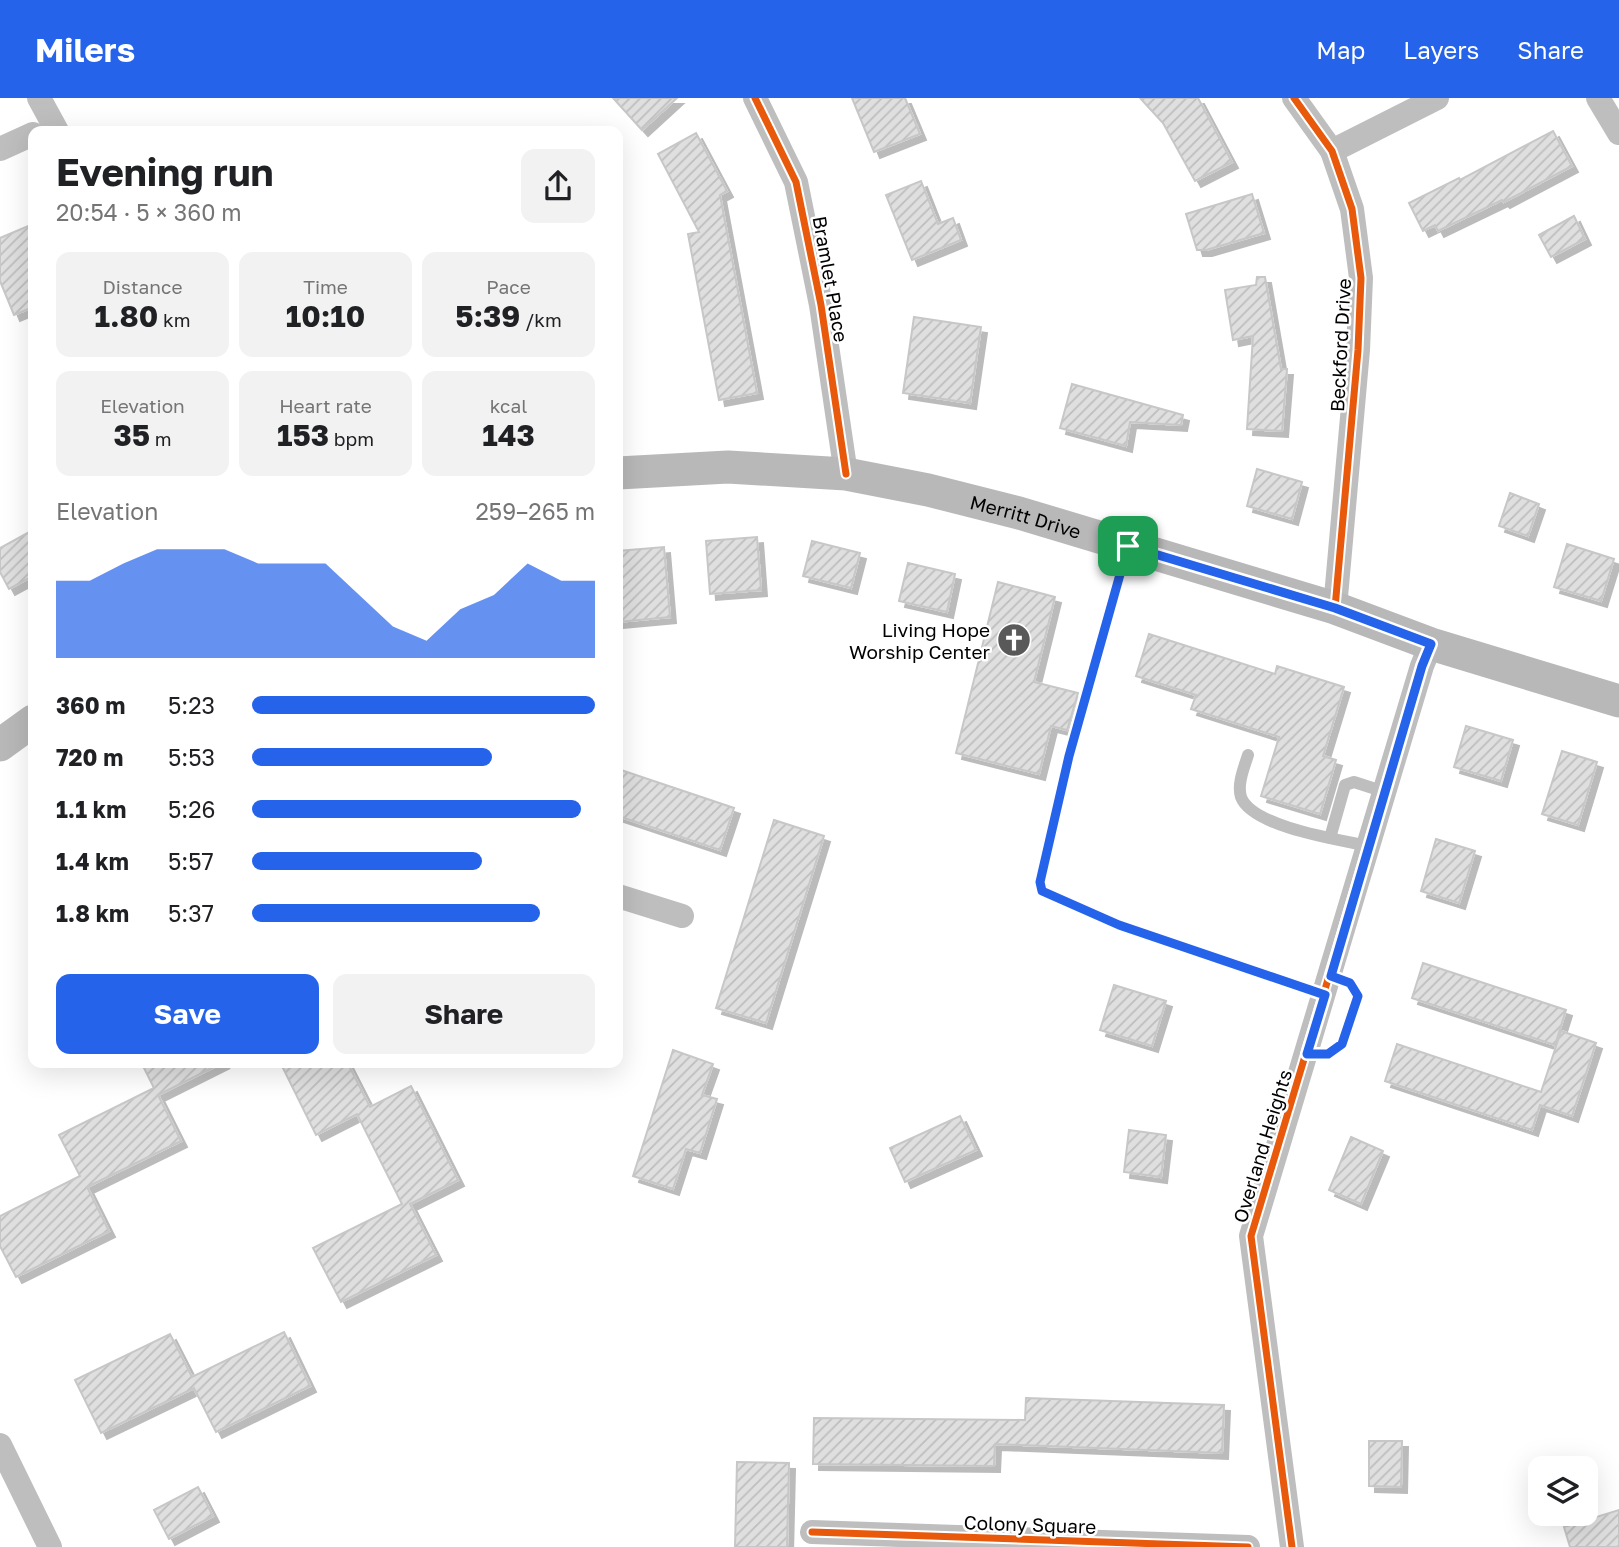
<!DOCTYPE html>
<meta charset="utf-8">
<style>
body{margin:0;font-family:"Golos Text",sans-serif;background:#f2f2f2;color:#202124;height:100vh;display:flex;flex-direction:column;font-size:26px;white-space:nowrap}
*{box-sizing:border-box;margin:0}
p{font-size:23px;color:#757577}
.icon{flex:none;width:38px;height:38px;fill:none;stroke:currentColor;stroke-width:2;stroke-linecap:round;stroke-linejoin:round}
.map{position:relative;flex:1;overflow:hidden}
.panel{position:absolute;left:28px;top:28px;width:595px;height:942px;display:flex;flex-direction:column;background:#fff;border-radius:14px;box-shadow:0 7px 28px #0002}
.panel>*{flex:none}
.buttons{position:absolute;left:1528px;top:1358px;display:grid;gap:14px}
.buttons a{display:grid;place-items:center;width:70px;height:70px;border-radius:14px;background:#fff;box-shadow:0 7px 28px #0002;font-size:35px}
.pin{position:absolute;display:grid;place-items:center;width:60px;height:60px;color:#fff;margin:-30px;border-radius:14px;box-shadow:0 4px 10px #0006}
.round{display:grid;place-items:center;flex:none;width:74px;height:74px;border-radius:14px;background:#f2f2f2}
.head{display:flex;align-items:center;justify-content:space-between;height:119px;padding:0 28px}
h1{font-size:38px;font-weight:700;line-height:52px}
.figures{display:grid;grid-template-columns:repeat(3,1fr);gap:10px;height:119px;padding:7px 28px}
.figures div{display:grid;align-content:center;border-radius:14px;background:#f2f2f2;text-align:center}
.figures b{font-size:30px;font-weight:700}
.figures small{font-size:19px;font-weight:400}
.figures p{font-size:19px}
.chart{height:196px;padding:14px 28px}
.chart p{display:flex;justify-content:space-between}
.chart svg{width:100%;height:126px;margin-top:7px;fill:#2563eb;opacity:.7}
.primary-button{display:flex;gap:14px;margin-top:auto;padding:14px 28px}
.primary-button a{flex:1;height:80px;border-radius:14px;background:#2563eb;color:#fff;font-size:28px;font-weight:700;line-height:80px;text-align:center}
.primary-button a+a{background:#f2f2f2;color:#202124}
ul{padding:0 28px;list-style:none;font-size:23px}
li{display:grid;grid-template-columns:112px 84px 1fr;align-items:center;height:52px}
li i{height:18px;border-radius:9px;background:#2563eb}
header{display:flex;align-items:center;gap:42px;box-sizing:border-box;height:98px;padding:0 35px;background:#2563eb;color:#fff}
header strong{font-size:33px}
nav{display:flex;gap:38px;margin-inline-start:auto;font-size:24px}
.map>svg:first-child{display:block}
.building{fill:url(#building-hatch);stroke:#c7c7c7;stroke-width:2;filter:url(#shadow)}
.lines{fill:none;stroke-linecap:round;stroke-linejoin:round}
.lane{stroke:#bebebe;stroke-width:12}
.street{stroke:#bebebe;stroke-width:24}
.secondary{stroke:#b8b8b8;stroke-width:33}
.cycleway-casing{stroke:#fff;stroke-width:11}
.cycleway{stroke:#e8590c;stroke-width:7}
.route-casing{stroke:#fff;stroke-width:14}
.route{stroke:#2563eb;stroke-width:9}
.labels{text-anchor:middle;dominant-baseline:central;stroke-width:5;stroke-linejoin:round;paint-order:stroke}
.street-label{font-size:19px;fill:#000;stroke:#fff}
.poi-label{font-size:19px;fill:#000;stroke:#fff;text-anchor:end}
</style>
<header>
<strong>Milers</strong>
<nav><a>Map</a><a>Layers</a><a>Share</a></nav>
</header>
<div class="map">
<svg width="1619" height="1449" viewBox="0 0 1619 1449">
<defs>
<pattern id="building-hatch" width="6" height="6" patternUnits="userSpaceOnUse" patternTransform="scale(1.75)"><rect width="6" height="6" fill="#dfdfdf"/><path d="M-1 1l2-2M0 6l6-6M5 7l2-2" fill="none" stroke="#bebebe"/></pattern>
<filter id="shadow"><feDropShadow dx="6" dy="6" stdDeviation="0" flood-color="#0004"/></filter>
</defs>
<rect width="100%" height="100%" fill="#fff"/>
<!-- building -->
<g class="building">
<polygon points="613,0 677,0 642,32"/>
<polygon points="852,0 905,0 920,36 874,54"/>
<polygon points="1140,0 1198,0 1232,64 1195,83 1163,25"/>
<polygon points="1553,33 1572,68 1504,104 1502,102 1438,133 1435,127 1423,133 1409,105 1459,80 1460,82"/>
<polygon points="696,35 727,93 720,97 757,295 719,302 688,136 699,134 658,56"/>
<polygon points="921,83 938,126 953,120 961,142 912,162 886,97"/>
<polygon points="1252,96 1264,135 1206,152 1197,152 1186,116"/>
<polygon points="1574,118 1585,141 1551,159 1539,137"/>
<polygon points="33,126 33,209 14,217 0,183 0,140"/>
<polygon points="1257,179 1265,179 1281,271 1287,271 1282,333 1247,331 1253,238 1233,242 1225,192 1256,187"/>
<polygon points="914,219 981,229 970,305 903,295"/>
<polygon points="1072,286 1183,317 1181,327 1130,324 1126,348 1060,330"/>
<polygon points="1257,371 1302,384 1292,421 1247,408"/>
<polygon points="1510,395 1539,406 1528,438 1499,428"/>
<polygon points="33,432 33,478 9,491 0,474 0,450"/>
<polygon points="757,439 761,492 710,496 706,443"/>
<polygon points="812,443 860,455 851,490 803,478"/>
<polygon points="1567,446 1614,461 1601,503 1554,489"/>
<polygon points="664,449 670,519 618,524 618,453"/>
<polygon points="908,465 955,476 947,514 899,503"/>
<polygon points="998,484 1055,499 1034,584 1078,595 1067,632 1051,628 1039,676 956,655"/>
<polygon points="1149,536 1275,576 1277,568 1344,589 1323,658 1336,662 1320,716 1261,698 1279,639 1191,611 1196,597 1136,578"/>
<polygon points="1466,628 1513,642 1501,683 1454,669"/>
<polygon points="1562,653 1597,664 1578,727 1542,716"/>
<polygon points="618,671 734,710 720,752 618,718"/>
<polygon points="774,722 824,738 766,925 716,910"/>
<polygon points="1436,741 1475,753 1459,805 1421,793"/>
<polygon points="1423,865 1566,912 1555,947 1412,900"/>
<polygon points="1114,887 1166,903 1152,948 1100,932"/>
<polygon points="1561,933 1596,945 1572,1018 1540,1007 1532,1032 1385,983 1397,946 1541,994"/>
<polygon points="673,952 713,966 702,997 717,1001 700,1055 686,1051 673,1091 633,1078"/>
<polygon points="141,964 224,964 158,997 181,1043 87,1089 109,1133 16,1179 0,1148 0,1118 80,1078 59,1037 154,990"/>
<polygon points="280,964 347,964 370,1009 411,988 458,1082 410,1106 436,1157 341,1204 313,1150 402,1106 357,1016 316,1037"/>
<polygon points="960,1018 976,1052 905,1084 890,1050"/>
<polygon points="1129,1032 1166,1037 1161,1079 1124,1074"/>
<polygon points="1351,1039 1383,1053 1361,1106 1329,1092"/>
<polygon points="284,1234 310,1288 216,1334 194,1290 101,1335 75,1282 170,1236 192,1279"/>
<polygon points="1026,1300 1224,1307 1222,1355 995,1346 994,1368 813,1366 814,1320 1025,1322"/>
<polygon points="1369,1343 1402,1343 1401,1389 1369,1388"/>
<polygon points="737,1364 789,1365 787,1449 735,1449"/>
<polygon points="198,1389 213,1418 169,1441 154,1412"/>
<polygon points="1619,1412 1619,1449 1570,1449 1564,1429"/>
</g>
<g class="lines">
<!-- lane -->
<g class="lane">
<polyline points="1128,448 1069,658 1040,784 1042,793 1119,827 1325,897"/>
<path d="M1248,657c-4,13 -11,29 -7,42 11,30 99,43 128,49"/>
<polyline points="1330,740 1345,687 1354,684 1385,694"/>
<polyline points="1307,956 1328,956 1342,946 1358,898 1350,885 1331,878"/>
</g>
<!-- street -->
<g class="street">
<polyline points="39,0 57,33"/>
<polyline points="755,0 796,84 821,207 846,376"/>
<polyline points="1294,0 1332,53 1352,111 1361,180 1358,252 1335,510"/>
<polyline points="1598,0 1619,35"/>
<polyline points="0,51 33,36"/>
<polyline points="1332,53 1437,0"/>
<polyline points="618,798 682,818"/>
<polyline points="0,1347 50,1449"/>
<polyline points="812,1434 1248,1449"/>
<polyline points="1292,1449 1251,1138 1422,568 1431,546"/>
</g>
<!-- secondary -->
<g class="secondary">
<path id="s1" d="M618,375l110,-6 118,7 82,16 91,23 316,95 96,36 188,57"/>
<polyline points="0,647 33,623"/>
</g>
<!-- cycleway casing -->
<g class="cycleway-casing">
<g id="cycleway">
<polyline points="755,0 796,84 821,207 846,376"/>
<polyline points="1294,0 1332,53 1352,111 1361,180 1358,252 1335,510"/>
<polyline points="812,1434 1248,1449"/>
<polyline points="1292,1449 1251,1138 1422,568 1431,546"/>
</g>
</g>
<!-- cycleway -->
<use href="#cycleway" class="cycleway"/>
</g>
<g class="lines">
<!-- route casing -->
<g class="route-casing">
<polygon id="route" points="1128,448 1335,510 1431,546 1422,568 1331,878 1350,885 1358,898 1342,946 1328,956 1307,956 1325,897 1119,827 1042,793 1040,784 1069,658"/>
</g>
<!-- route -->
<use href="#route" class="route"/>
</g>
<!-- icons -->
<defs>
<g id="church-disc" transform="scale(1.75)"><circle r="9.5" fill="#595959" stroke="#fff"/><path d="M-1.2-6h2.4v3.5h3.3v2.4h-3.3V6h-2.4V-.1h-3.3v-2.4h3.3Z" fill="#fff"/></g>
</defs>
<g fill-rule="evenodd">
<use href="#church-disc" x="1014" y="542"/>
</g>
<g class="labels">
<!-- street labels -->
<g class="street-label">
<text transform="translate(831 181) rotate(80)">Bramlet Place</text>
<text transform="translate(1340 247) rotate(-87)">Beckford Drive</text>
<text stroke="none"><textPath href="#s1" startOffset="413">Merritt Drive</textPath></text>
<text transform="translate(1262 1048) rotate(-73)">Overland Heights</text>
<text transform="translate(1030 1426) rotate(2)">Colony Square</text>
</g>
<!-- poi labels -->
<g class="poi-label">
<text x="990" y="531">Living Hope<tspan x="990" dy="22">Worship Center</tspan></text>
</g>
</g>
</svg>
<div class="buttons">
<a><svg class="icon" aria-label="layers" viewBox="0 0 24 24"><path d="M12 4l9 5-9 5-9-5zM3 14l9 5 9-5"/></svg></a>
</div>
<div class="pin" style="left:1128px;top:448px;background:#1e9e55"><svg class="icon" aria-label="arrive" viewBox="0 0 24 24"><path d="M6 21V4h12l-3 4 3 4H6"/></svg></div>
<section class="panel">
<div class="head"><div><h1>Evening run</h1><p>20:54 · 5 × 360 m</p></div><a class="round"><svg class="icon" aria-label="share" viewBox="0 0 24 24"><path d="M12 15V3M7 8l5-5 5 5M5 13v7h14v-7"/></svg></a></div>
<div class="figures">
<div><p>Distance</p><b>1.80<small> km</small></b></div>
<div><p>Time</p><b>10:10</b></div>
<div><p>Pace</p><b>5:39<small> /km</small></b></div>
</div>
<div class="figures">
<div><p>Elevation</p><b>35<small> m</small></b></div>
<div><p>Heart rate</p><b>153<small> bpm</small></b></div>
<div><p>kcal</p><b>143</b></div>
</div>
<div class="chart"><p><span>Elevation</span>259–265 m</p>
<svg viewBox="0 0 160 44" preserveAspectRatio="none"><path d="M0 44V17L10 17L20 11L30 6L40 6L50 6L60 11L70 11L80 11L90 22L100 33L110 38L120 27L130 22L140 11L150 17L160 17V44z"/></svg>
</div>
<ul>
<li><b>360 m</b>5:23<i style="width:100%"></i></li>
<li><b>720 m</b>5:53<i style="width:70%"></i></li>
<li><b>1.1 km</b>5:26<i style="width:96%"></i></li>
<li><b>1.4 km</b>5:57<i style="width:67%"></i></li>
<li><b>1.8 km</b>5:37<i style="width:84%"></i></li>
</ul>
<div class="primary-button"><a>Save</a><a>Share</a></div>
</section>
</div>
